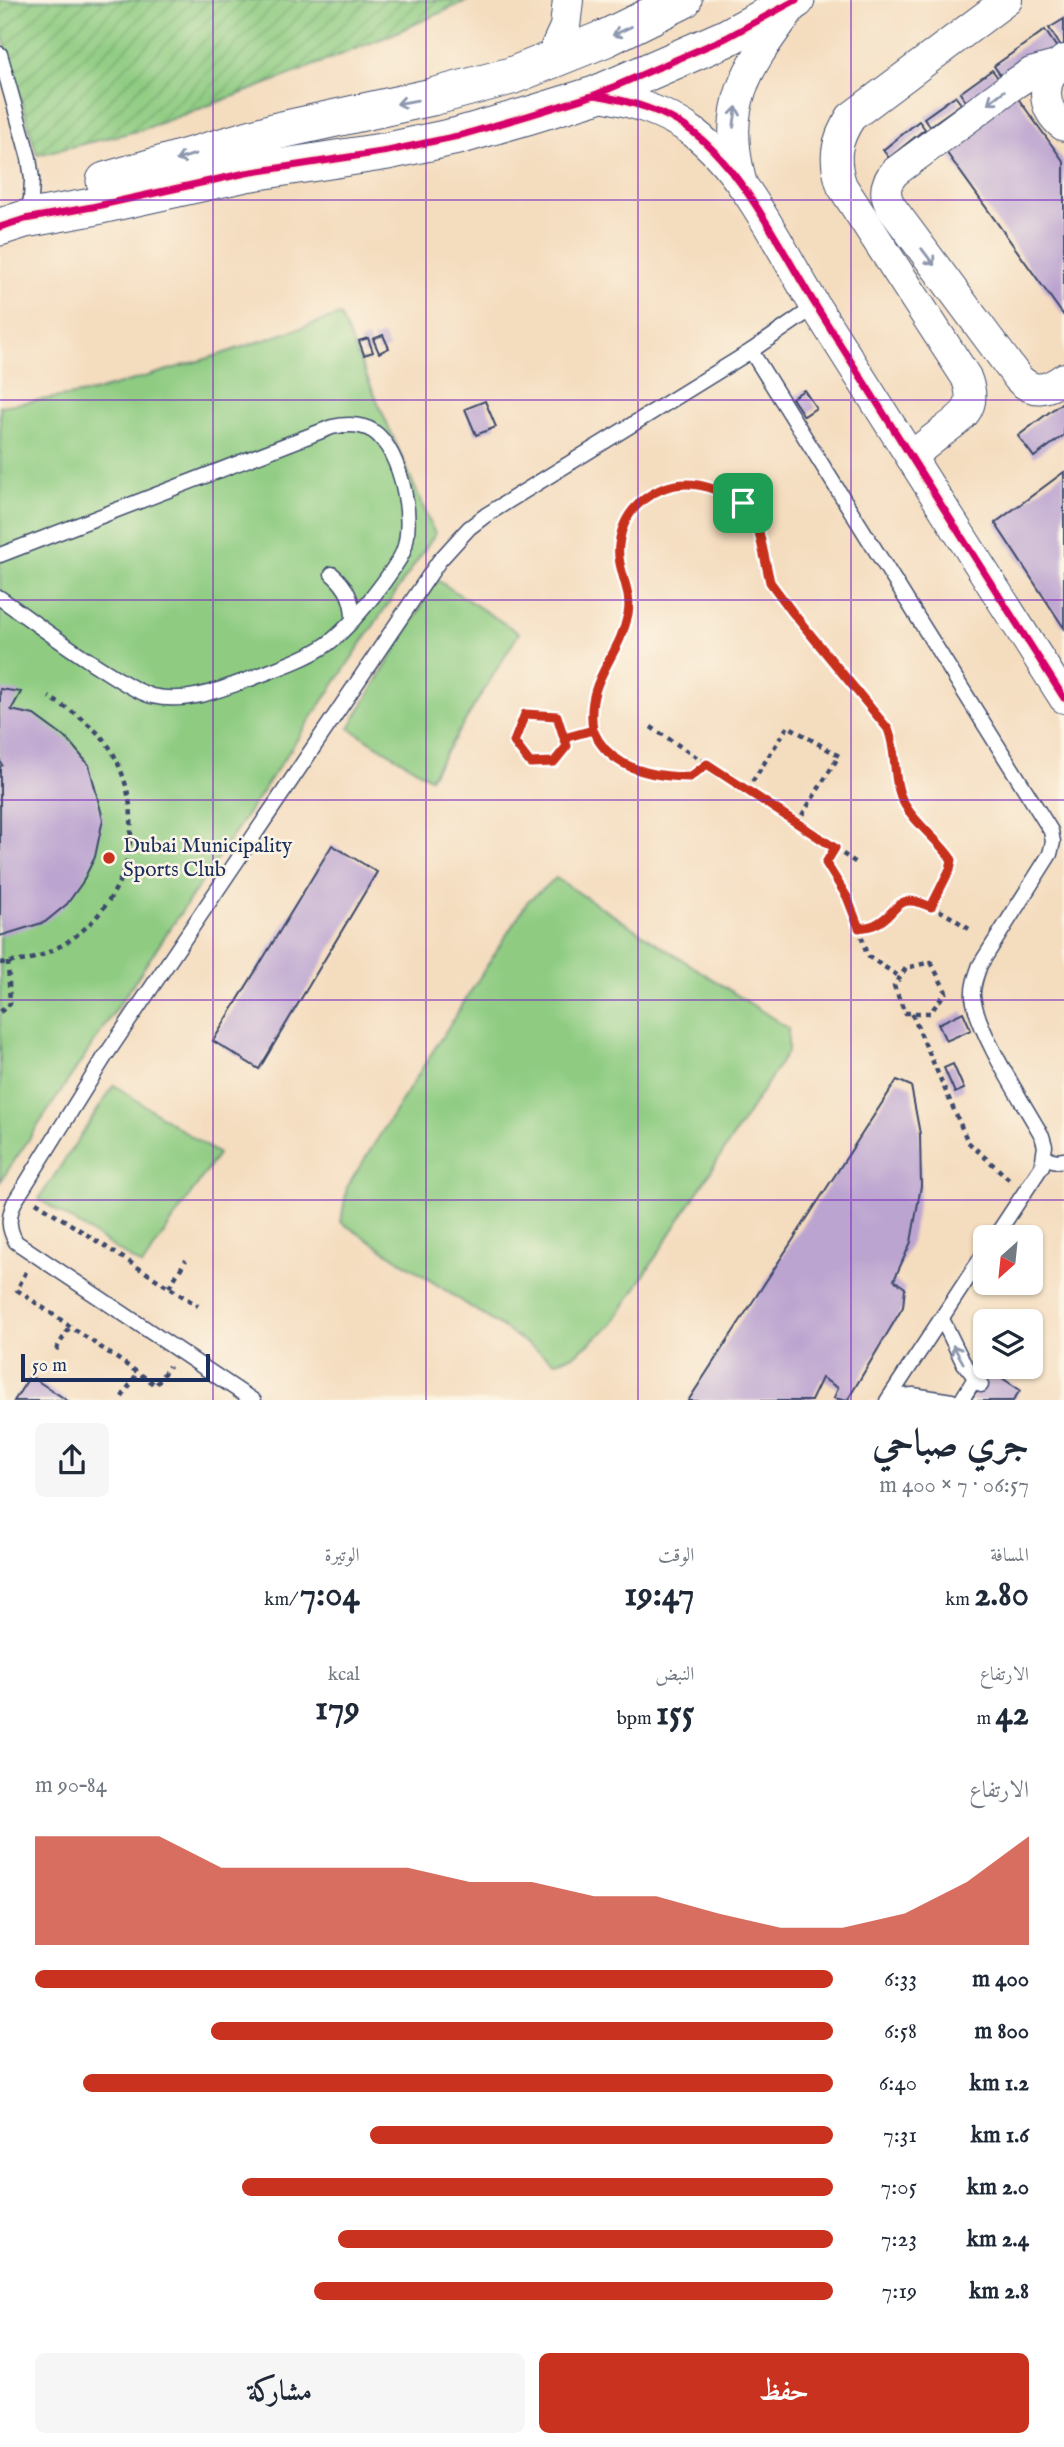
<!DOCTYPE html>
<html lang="ar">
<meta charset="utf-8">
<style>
body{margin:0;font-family:"IM FELL English",Amiri,serif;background:#f6f6f7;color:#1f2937;direction:rtl;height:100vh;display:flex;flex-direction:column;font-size:26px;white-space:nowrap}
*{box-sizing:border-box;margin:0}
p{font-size:23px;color:#747a83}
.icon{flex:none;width:38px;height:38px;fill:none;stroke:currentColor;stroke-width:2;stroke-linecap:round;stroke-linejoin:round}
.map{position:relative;height:1400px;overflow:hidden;direction:ltr}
.details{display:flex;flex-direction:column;background:#fff;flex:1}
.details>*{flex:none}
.needle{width:46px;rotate:207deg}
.buttons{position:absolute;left:973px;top:1225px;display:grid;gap:14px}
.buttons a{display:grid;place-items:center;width:70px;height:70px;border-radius:10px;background:#fff;box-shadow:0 2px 5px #0004;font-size:35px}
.scale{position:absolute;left:21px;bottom:18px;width:189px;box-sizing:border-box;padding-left:7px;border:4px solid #1b2f5e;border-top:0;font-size:19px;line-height:24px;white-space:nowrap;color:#1b2f5e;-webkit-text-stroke:5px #fcf5e5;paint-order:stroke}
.pin{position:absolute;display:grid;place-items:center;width:60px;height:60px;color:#fff;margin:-30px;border-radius:14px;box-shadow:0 4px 10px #0006}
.round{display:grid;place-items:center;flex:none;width:74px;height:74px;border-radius:10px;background:#f6f6f7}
.head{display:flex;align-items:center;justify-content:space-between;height:119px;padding:0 35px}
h1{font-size:38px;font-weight:700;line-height:52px}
.stats{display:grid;grid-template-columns:repeat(3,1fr);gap:10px;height:119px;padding:7px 35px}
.stats div{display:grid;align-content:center}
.stats b{font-size:35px;font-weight:700}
.stats small{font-size:19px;font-weight:400}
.stats p{font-size:19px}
.chart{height:196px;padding:14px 35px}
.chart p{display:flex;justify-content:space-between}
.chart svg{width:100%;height:126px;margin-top:7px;fill:#c8321e;opacity:.7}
.primary-button{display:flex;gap:14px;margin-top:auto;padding:14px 35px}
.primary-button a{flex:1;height:80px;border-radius:10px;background:#c8321e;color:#fff;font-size:28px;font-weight:700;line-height:80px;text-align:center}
.primary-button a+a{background:#f6f6f7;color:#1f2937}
ul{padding:0 35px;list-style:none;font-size:23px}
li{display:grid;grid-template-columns:112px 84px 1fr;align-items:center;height:52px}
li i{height:18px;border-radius:9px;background:#c8321e}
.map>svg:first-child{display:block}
.garden{fill:url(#garden-furrows);stroke:#557e70;stroke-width:2}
.pitch{fill:#8fcc82;stroke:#557e70;stroke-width:2}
.building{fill:#bca4d0}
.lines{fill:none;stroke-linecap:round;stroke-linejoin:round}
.service-casing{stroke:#3c496c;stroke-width:17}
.minor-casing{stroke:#3c496c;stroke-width:32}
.tertiary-casing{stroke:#3c496c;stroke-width:39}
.path{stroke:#3c496c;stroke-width:4.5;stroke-dasharray:5 5;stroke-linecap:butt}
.service{stroke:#fff;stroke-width:14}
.minor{stroke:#fff;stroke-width:30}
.tertiary{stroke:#fff;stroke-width:37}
.cycleway-casing{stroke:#fcf5e5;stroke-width:11}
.cycleway{stroke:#d6006c;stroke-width:7}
.oneway{stroke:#8d97ae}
.route-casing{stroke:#fff;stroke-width:14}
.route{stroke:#c8321e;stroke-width:9}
.grid{fill:none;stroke:#7b2cbf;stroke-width:2;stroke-opacity:0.55}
.poi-dot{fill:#c8321e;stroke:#fcf5e5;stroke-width:2.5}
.labels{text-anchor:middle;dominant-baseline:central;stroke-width:5;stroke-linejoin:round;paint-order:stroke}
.poi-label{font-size:21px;fill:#1b2f5e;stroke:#fcf5e5;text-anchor:start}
</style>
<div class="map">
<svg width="1064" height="1401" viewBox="0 0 1064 1401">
<defs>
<pattern id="garden-furrows" width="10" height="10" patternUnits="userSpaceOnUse" patternTransform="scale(1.75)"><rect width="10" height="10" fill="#8fcc82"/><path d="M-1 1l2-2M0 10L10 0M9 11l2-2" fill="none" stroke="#74a66e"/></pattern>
</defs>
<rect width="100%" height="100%" fill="#fcf5e5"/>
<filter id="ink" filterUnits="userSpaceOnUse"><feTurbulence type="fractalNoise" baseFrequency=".0143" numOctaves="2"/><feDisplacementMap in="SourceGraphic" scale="14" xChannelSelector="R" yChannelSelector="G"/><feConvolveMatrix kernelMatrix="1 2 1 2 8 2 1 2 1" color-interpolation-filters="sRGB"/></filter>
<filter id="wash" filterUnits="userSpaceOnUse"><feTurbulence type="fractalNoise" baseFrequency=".00686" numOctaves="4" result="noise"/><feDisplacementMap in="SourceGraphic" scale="28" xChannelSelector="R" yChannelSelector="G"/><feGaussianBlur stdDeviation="1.57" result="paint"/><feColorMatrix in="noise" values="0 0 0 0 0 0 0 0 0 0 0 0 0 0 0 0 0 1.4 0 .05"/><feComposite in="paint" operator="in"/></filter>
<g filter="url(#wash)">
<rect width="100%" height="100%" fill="#f4dcbe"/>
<!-- garden -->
<polygon class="garden" points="0,0 469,0 388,36 259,87 141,130 37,155 0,27"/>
<!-- pitch -->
<g class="pitch">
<polygon points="340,315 435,534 0,1182 0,406 93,392 209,358"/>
<polygon points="437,580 519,633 430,778 349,728"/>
<polygon points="556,878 788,1028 788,1051 612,1325 574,1355 555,1362 341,1222 347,1187 528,901"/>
<polygon points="114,1085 218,1154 142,1266 39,1199"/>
</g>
<g id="blocks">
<!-- building -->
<g class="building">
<polygon points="1064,19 1064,44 1061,46 1049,28"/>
<polygon points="1045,30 1057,48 1006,83 994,66"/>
<polygon points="992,70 999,79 967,103 960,93"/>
<polygon points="1012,90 1064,162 1064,316 939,142"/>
<polygon points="955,96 961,104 930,126 924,118"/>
<polygon points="919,121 925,129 889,158 883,150"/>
<polygon points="383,335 389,348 379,353 373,339"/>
<polygon points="368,338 373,352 364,355 359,341"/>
<polygon points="804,390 816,408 804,416 792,398"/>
<polygon points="485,401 496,427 476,435 465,409"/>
<polygon points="1064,401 1064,435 1034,457 1018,436"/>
<polygon points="1064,472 1064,628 995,523"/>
<polygon points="0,689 21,692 11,710 34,715 68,740 89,765 103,819 95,857 82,883 67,904 45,922 0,936 0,767 2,765 0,761"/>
<polygon points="332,845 377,872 259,1069 213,1041"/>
<polygon points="963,1012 971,1030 946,1041 938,1024"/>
<polygon points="953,1064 964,1089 955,1093 944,1068"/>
<polygon points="897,1080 911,1086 920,1134 921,1186 911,1242 894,1280 905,1288 903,1307 847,1401 834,1398 838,1388 822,1378 811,1401 688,1401"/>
<polygon points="990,1370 1020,1390 1013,1401 970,1401"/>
<polygon points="30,1376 68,1401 14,1401"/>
</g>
</g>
</g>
<g filter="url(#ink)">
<use href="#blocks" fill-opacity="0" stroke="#3c496c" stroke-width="2"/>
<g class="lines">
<!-- service casing -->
<g class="service-casing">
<g id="service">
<polyline points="0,54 29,158 32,179 31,199 25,218"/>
<path d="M751,351l300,480 2,11 -3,12 -70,111c-4,11 -8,21 -7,32 5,37 50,105 69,139l3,10 -3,20 -47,71"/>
<path d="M0,555l332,-128c14,-3 28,-4 41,4 29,19 45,98 27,127 -16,26 -52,73 -77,89 -22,14 -48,22 -73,32 -31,11 -64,25 -98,17 -15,-4 -29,-14 -42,-22 -38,-23 -74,-50 -110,-76"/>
<path d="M332,574c15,13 21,26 21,46"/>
<polyline points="1045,1158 1057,1161 1064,1160"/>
<polyline points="942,1319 963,1362 981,1385"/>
<polyline points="890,1397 913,1395 952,1401"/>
<path d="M254,1401l-238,-159c-8,-14 -8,-24 -2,-39l90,-145 335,-497 30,-33 17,-13 265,-164 65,-45"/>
<polyline points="887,1401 985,1252"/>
<polyline points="961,1401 975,1378"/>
</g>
</g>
<!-- minor casing -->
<g class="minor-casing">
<g id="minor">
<path d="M1064,60c-24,18 -24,49 0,66"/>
<polyline points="549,62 565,27 568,0"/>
<path d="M1056,66l-25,7 -17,11 -119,88c-10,11 -12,21 -4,35l127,171c15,16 29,12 46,0"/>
<path d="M595,95c35,6 68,15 98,37 53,40 89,121 124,177 82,130 165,260 247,389"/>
<path d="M741,181c-21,-83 9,-116 56,-181"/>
<path d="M911,457c10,-9 21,-17 31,-25 23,-17 36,-25 24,-55l-124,-191c-9,-26 -7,-45 9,-69l156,-117"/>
</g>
</g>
<!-- tertiary casing -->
<g class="tertiary-casing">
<g id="tertiary">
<polyline points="105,181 277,131 432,97 511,76 606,38 683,0"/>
<polyline points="0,227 25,219 92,207 246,173 388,151 458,136 527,116 595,95 726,38 796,0"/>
</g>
</g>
<!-- path -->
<g class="path">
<polygon points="525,714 557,716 567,746 554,762 530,763 514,742"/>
<polyline points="651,727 858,864"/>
<polyline points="564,738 593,730"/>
<path d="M707,764l-17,13c-31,1 -73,-6 -91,-34 -25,-40 12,-78 25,-114 12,-36 -8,-52 -5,-83 3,-28 23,-54 51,-62 18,-5 55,8 71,18 27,18 15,58 31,82 32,53 80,96 117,145 9,24 2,52 16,76 12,21 34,35 47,55l-2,9 -19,38"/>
<polyline points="747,790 788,726 839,756 797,823"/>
<polyline points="835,848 826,863 855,914 866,952 869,957 900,977"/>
<path d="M859,928c25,-3 19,-12 36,-22 24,-15 56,12 76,24"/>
<polygon points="931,962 946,992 930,1013 905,1013 894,986 906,968"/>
<path d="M0,963c12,-1 26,-2 37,-6 85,-32 118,-124 76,-204 -14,-25 -40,-41 -64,-56"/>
<polyline points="0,1012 10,1004 8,962"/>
<polyline points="912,1014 968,1142 1010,1180"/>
<polyline points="36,1202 198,1306"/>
<polyline points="26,1272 17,1290 156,1385 169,1366"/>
<polyline points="169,1287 186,1260"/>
<polyline points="56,1350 70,1326"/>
<polyline points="122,1397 138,1372"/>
</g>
<!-- service -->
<use href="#service" class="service"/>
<!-- minor -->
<use href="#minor" class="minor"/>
<!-- tertiary -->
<use href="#tertiary" class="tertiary"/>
<!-- cycleway casing -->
<g class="cycleway-casing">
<g id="cycleway">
<path d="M595,95c35,6 69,15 98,37 53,42 89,120 125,177 81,130 164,260 246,389"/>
<polyline points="0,227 25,219 92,207 246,173 388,151 458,136 527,116 595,95 726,38 796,0"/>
</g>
</g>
<!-- cycleway -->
<use href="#cycleway" class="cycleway"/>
</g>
<!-- one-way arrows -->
<defs><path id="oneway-shaft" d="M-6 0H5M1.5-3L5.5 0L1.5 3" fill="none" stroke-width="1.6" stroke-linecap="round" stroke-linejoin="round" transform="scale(1.75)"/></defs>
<g class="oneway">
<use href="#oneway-shaft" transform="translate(622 31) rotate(155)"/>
<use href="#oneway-shaft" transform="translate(996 97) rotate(143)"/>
<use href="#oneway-shaft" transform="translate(407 102) rotate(170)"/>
<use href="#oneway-shaft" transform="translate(735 117) rotate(-82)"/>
<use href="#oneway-shaft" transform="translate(186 157) rotate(163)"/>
<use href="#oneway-shaft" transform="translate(928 257) rotate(53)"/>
<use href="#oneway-shaft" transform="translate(958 1354) rotate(-120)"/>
</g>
</g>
<g class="lines" filter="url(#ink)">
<!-- route casing -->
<g class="route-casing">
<path id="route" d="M743,503c-35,-20 -66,-29 -100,-3 -15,12 -22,26 -24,45 -3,24 14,46 9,69 -9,45 -43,65 -35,116l-29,8 3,8 -13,16 -24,1 -16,-21 11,-28 32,2 7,22 29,-8c16,38 58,47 97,47l17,-13 128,84 -9,15 21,34 12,31c5,-1 12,-1 17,-4 23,-11 19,-34 55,-17l19,-38 2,-9c-13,-20 -35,-34 -47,-55 -14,-24 -7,-52 -17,-76l-95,-116 -23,-31 -13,-59 -6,-12 -8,-8"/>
</g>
<!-- route -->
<use href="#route" class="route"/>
</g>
<!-- grid -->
<path class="grid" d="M213,0v1401M426,0v1401M638,0v1401M851,0v1401M0,200h1064M0,400h1064M0,600h1064M0,800h1064M0,1000h1064M0,1200h1064"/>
<!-- markers -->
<circle class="poi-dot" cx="109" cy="858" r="7"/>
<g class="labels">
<!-- poi labels -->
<g class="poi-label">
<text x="123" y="846">Dubai Municipality<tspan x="123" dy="24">Sports Club</tspan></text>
</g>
</g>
</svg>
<div class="buttons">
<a><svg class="needle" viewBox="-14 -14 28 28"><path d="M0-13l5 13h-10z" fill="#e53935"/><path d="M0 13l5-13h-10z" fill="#747a83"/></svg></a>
<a><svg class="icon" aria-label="layers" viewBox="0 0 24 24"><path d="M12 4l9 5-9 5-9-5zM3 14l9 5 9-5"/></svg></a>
</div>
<div class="scale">50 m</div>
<div class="pin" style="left:743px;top:503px;background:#1e9e55"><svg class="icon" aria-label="arrive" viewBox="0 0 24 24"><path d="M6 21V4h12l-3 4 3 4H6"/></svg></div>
</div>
<section class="details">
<div class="head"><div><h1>جري صباحي</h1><p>06:57 · 7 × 400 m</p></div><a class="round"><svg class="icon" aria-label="share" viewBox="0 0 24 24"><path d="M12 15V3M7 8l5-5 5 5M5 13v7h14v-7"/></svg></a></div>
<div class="stats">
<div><p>المسافة</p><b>2.80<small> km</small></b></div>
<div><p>الوقت</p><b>19:47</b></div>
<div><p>الوتيرة</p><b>7:04<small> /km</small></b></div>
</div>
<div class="stats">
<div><p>الارتفاع</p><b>42<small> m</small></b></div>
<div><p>النبض</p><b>155<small> bpm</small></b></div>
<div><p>kcal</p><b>179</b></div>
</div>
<div class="chart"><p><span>الارتفاع</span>84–90 m</p>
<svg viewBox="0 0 160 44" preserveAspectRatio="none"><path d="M0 44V6L10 6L20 6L30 17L40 17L50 17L60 17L70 22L80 22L90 27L100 27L110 33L120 38L130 38L140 33L150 22L160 6V44z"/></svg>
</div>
<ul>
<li><b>400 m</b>6:33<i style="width:100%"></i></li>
<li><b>800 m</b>6:58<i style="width:78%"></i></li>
<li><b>1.2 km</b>6:40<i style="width:94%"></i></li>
<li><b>1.6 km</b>7:31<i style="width:58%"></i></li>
<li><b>2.0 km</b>7:05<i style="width:74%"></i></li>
<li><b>2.4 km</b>7:23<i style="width:62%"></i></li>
<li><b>2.8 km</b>7:19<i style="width:65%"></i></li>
</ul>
<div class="primary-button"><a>حفظ</a><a>مشاركة</a></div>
</section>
